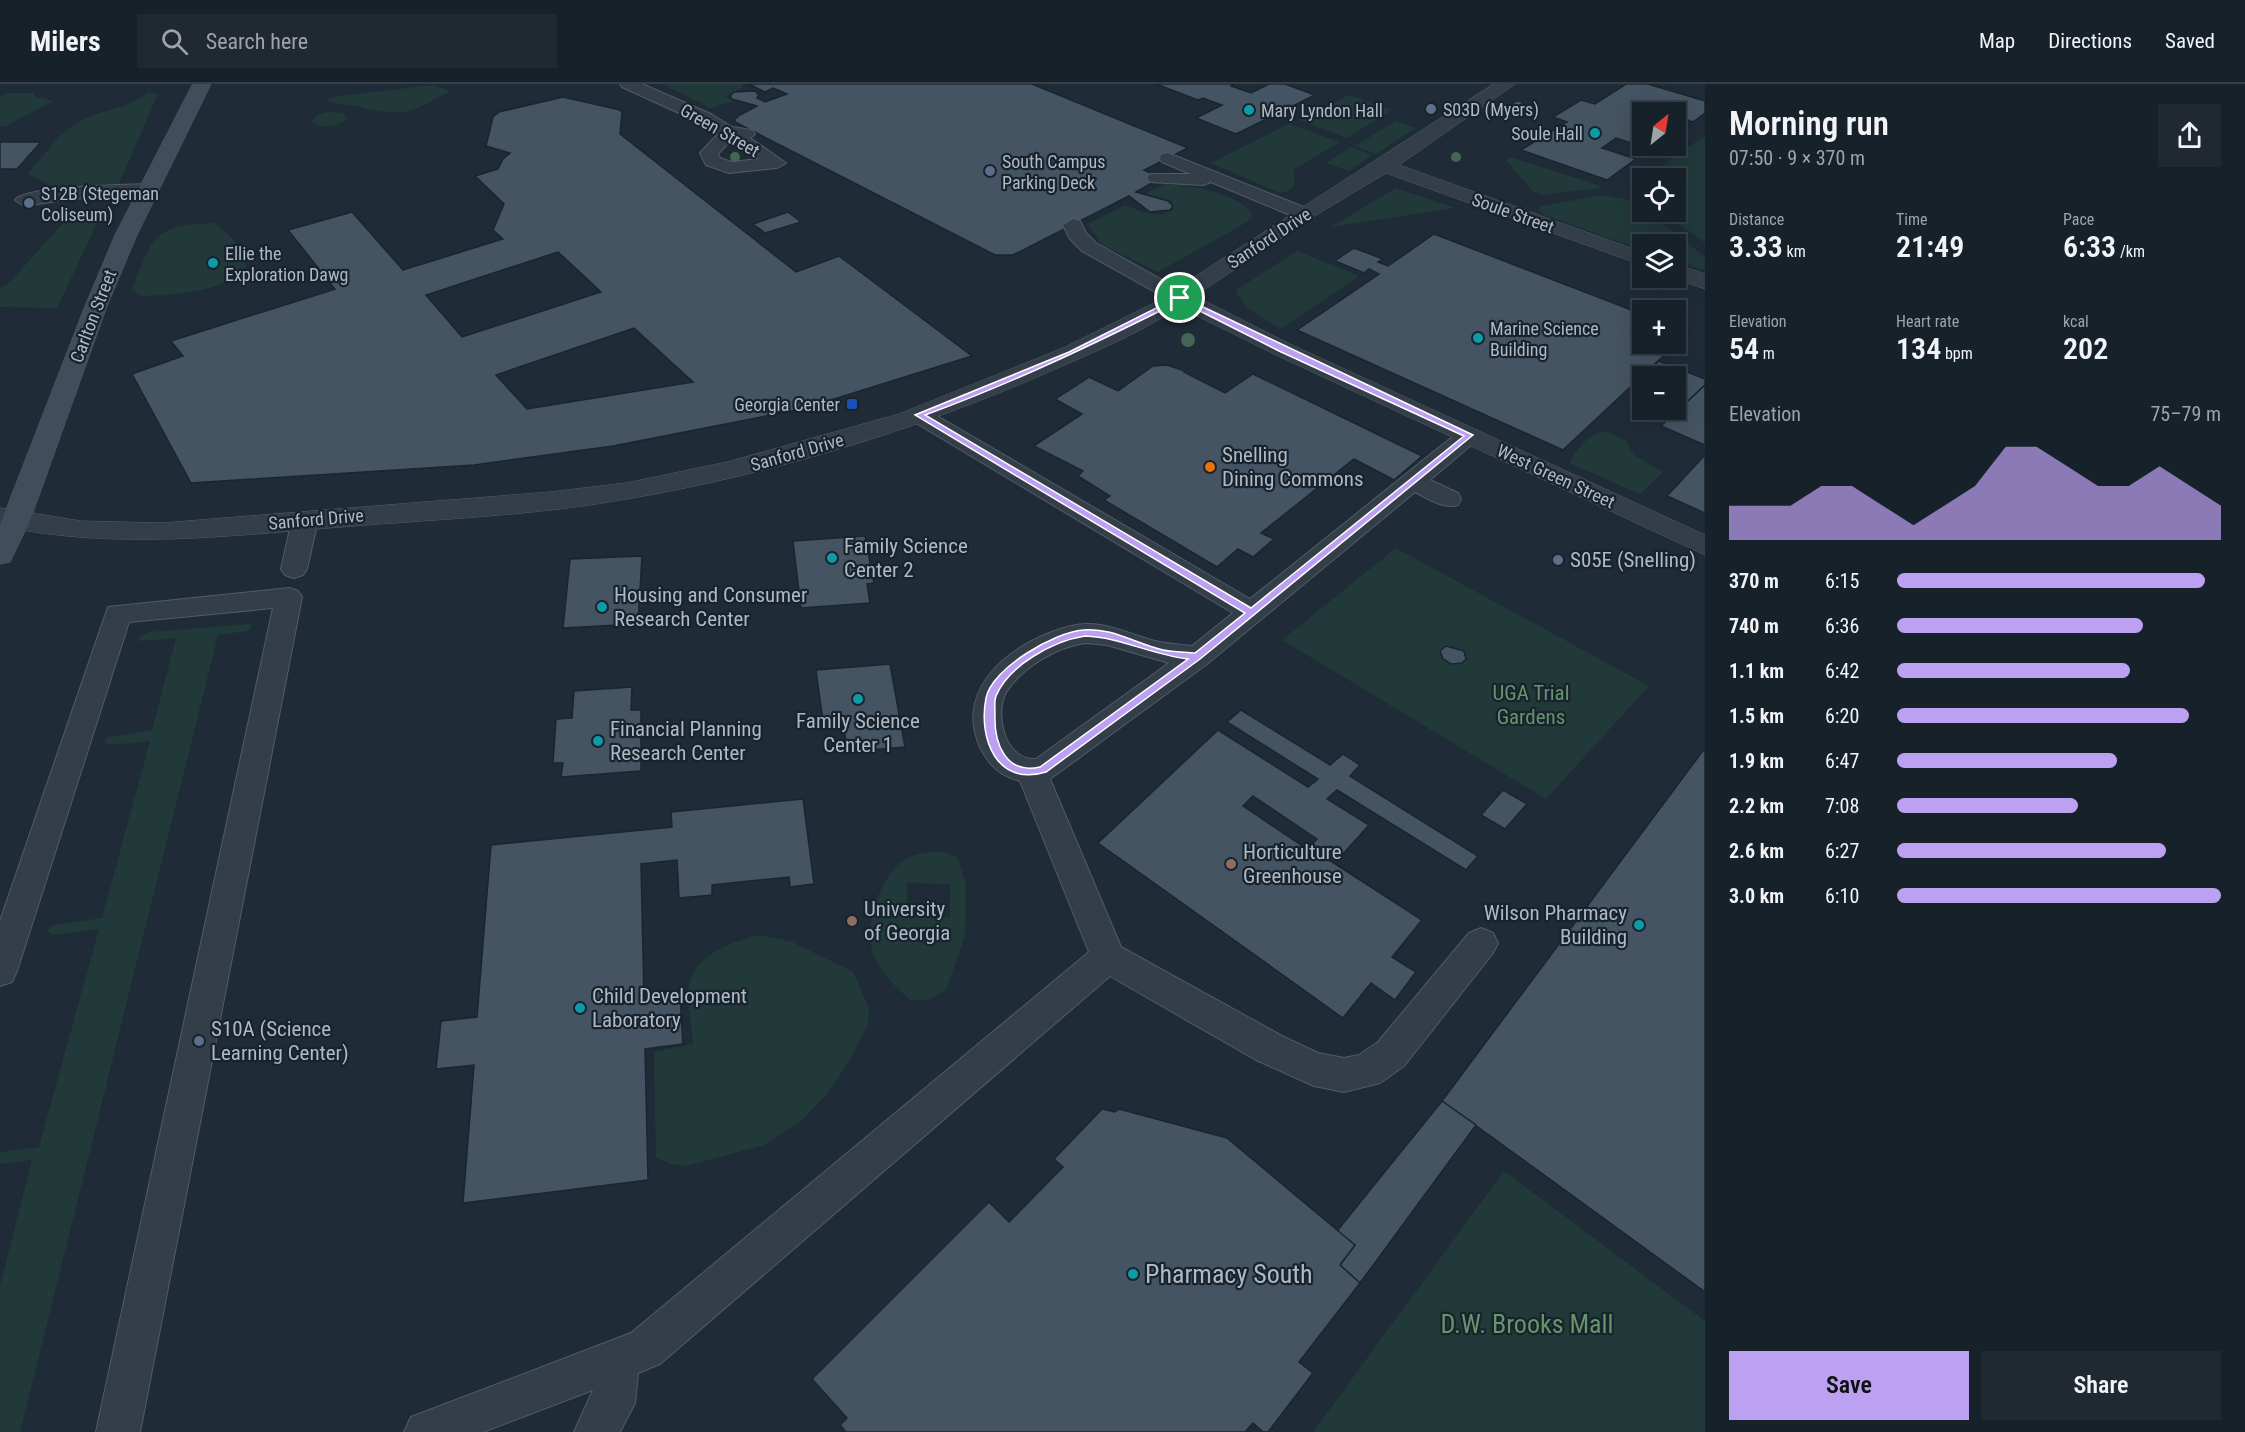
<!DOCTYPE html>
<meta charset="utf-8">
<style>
body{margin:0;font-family:"Roboto Condensed",sans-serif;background:#202932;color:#f1f3f6;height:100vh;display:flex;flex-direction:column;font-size:22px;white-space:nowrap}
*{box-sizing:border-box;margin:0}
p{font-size:20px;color:#9ea3a8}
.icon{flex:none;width:33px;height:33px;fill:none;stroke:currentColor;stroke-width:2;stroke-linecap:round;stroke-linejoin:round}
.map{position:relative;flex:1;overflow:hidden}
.sheet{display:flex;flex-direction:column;background:#17212a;width:540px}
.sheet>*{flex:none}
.needle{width:39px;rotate:30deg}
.buttons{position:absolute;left:1632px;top:18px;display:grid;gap:12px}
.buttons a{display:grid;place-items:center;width:54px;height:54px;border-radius:0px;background:#17212a;box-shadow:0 6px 24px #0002,0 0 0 2px #363e47;font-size:30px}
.pin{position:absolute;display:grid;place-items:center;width:51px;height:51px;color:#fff;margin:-26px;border:3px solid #fff;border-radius:50%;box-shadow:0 2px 6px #0007}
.round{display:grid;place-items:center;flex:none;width:63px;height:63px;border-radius:0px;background:#202932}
.headline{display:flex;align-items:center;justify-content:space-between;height:102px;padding:0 24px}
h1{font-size:33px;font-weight:600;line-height:45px}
.stats{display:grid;grid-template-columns:repeat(3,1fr);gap:9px;height:102px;padding:6px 24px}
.stats div{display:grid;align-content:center}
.stats b{font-size:30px;font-weight:600}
.stats small{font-size:16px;font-weight:400}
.stats p{font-size:16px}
.chart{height:168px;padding:12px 24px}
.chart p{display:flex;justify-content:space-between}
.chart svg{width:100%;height:108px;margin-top:6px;fill:#bca0f2;opacity:.7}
.action{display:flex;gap:12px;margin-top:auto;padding:12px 24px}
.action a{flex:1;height:69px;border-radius:0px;background:#bca0f2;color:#111;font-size:24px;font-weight:600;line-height:69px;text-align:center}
.action a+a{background:#202932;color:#f1f3f6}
ul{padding:0 24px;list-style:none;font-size:20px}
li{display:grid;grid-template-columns:96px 72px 1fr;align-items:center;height:45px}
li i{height:15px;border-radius:8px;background:#bca0f2}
header{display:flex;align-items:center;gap:36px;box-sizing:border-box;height:84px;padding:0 30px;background:#17212a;border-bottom:2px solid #363e47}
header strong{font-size:28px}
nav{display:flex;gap:33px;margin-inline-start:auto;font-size:21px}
.search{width:420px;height:54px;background:#202932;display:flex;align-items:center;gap:15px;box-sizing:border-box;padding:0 21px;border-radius:0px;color:#9ea3a8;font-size:22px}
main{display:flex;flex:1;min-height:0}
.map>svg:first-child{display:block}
.green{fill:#213939;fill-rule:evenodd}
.building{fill:#455462;stroke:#1a252f;stroke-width:1.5;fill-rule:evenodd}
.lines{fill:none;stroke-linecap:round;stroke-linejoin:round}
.lane-casing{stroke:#505c66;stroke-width:2}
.street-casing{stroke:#505c66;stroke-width:1}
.secondary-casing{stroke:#505c66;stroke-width:1}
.lane{fill:#333e48;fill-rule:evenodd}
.street{fill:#333e48;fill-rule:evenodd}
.secondary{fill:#404d5b;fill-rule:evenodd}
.tree{fill:#456654}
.route{fill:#bca0f2;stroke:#fff;stroke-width:1.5;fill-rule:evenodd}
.service-dot{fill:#5c6f8a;stroke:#18232d;stroke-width:2}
.culture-dot{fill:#0f9aa8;stroke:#18232d;stroke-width:2}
.transit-dot{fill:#1a4fb4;stroke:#18232d;stroke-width:2}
.food-dot{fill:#e8710a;stroke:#18232d;stroke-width:2}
.education-dot{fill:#8d6e63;stroke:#18232d;stroke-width:2}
.labels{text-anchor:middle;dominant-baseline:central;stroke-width:4.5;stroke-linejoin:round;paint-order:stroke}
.far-poi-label{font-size:18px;fill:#adb9c5;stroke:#18232d;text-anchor:start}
.far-street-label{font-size:18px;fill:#adb9c5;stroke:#18232d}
.poi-label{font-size:21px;fill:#adb9c5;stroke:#18232d;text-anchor:start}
.park-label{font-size:21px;fill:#64966a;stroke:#18232d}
.near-poi-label{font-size:26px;fill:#adb9c5;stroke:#18232d;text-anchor:start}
.near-park-label{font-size:26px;fill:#64966a;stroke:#18232d}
</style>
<header>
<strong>Milers</strong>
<div class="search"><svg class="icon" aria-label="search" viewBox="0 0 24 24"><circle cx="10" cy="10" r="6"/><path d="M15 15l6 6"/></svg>Search here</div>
<nav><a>Map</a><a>Directions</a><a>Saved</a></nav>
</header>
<main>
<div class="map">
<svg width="1705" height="1348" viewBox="0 0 1705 1348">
<rect width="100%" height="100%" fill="#1f2c38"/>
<!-- green -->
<g class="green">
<polygon points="662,0 742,0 743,4 729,10 727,13 733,17 711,24"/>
<path d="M432,1l19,6c-11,4 -19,11 -29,15 -22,11 -44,6 -65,0 -12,-3 -22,1 -32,-8z"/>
<path d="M148,8l10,2 -41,94c-21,2 -48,4 -68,-3 -7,-3 -13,-8 -21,-11 16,-18 33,-45 56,-55 21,-10 47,-11 64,-27z"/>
<polygon points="8,9 35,9 34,12 53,17 6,42 0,42 0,12"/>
<polygon points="1349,11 1392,26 1347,54 1299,36"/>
<path d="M328,28l15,1 4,5c-8,9 -25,12 -35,4l5,-7z"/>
<polygon points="1396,37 1416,44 1376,70 1355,62"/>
<path d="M1289,40l51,18 -47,28c5,14 0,24 -16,22l-66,-29z"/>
<polygon points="1705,52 1705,159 1663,128 1676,128 1676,94 1650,94 1674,72"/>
<polygon points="1351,63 1372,71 1349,87 1327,79"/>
<polygon points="1510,73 1598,101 1601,104 1542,111 1532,107 1506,76"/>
<path d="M1165,100c26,2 73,7 88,32l-6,6 -89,50 -57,-28 -13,-20 37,-19c17,7 33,15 49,4l-2,-8 -27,-7z"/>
<polygon points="1396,104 1455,124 1331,143"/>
<polygon points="1602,111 1626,115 1637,120 1642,128 1647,128 1705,173 1705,187 1676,177 1676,160 1642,160 1642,166 1545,131 1539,125 1541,122"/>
<polygon points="98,137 57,224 0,223 0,205 11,197 64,138"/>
<path d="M214,139c15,10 30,26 32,44 -26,27 -69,27 -105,29l-9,-7c22,-54 20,-63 82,-66z"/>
<path d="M1297,167l62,25 -78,53c-16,-10 -39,-20 -45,-39z"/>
<path d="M1605,347l20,9 9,15 29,17 -23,22 -71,-31c7,-12 20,-31 36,-32z"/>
<polygon points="1396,464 1649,602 1546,715 1282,556"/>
<polygon points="249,540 253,542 247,547 218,551 20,1348 0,1348 0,1202 32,1076 0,1080 0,1068 39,1063 99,845 54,851 47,848 53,841 102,834 150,657 110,661 105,658 105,654 152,646 176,554 140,557 137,555 148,548"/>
<path d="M940,767l17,6 9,27 -1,52 -19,54 -18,10h-18c-14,-13 -31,-28 -37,-47 -9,-27 6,-72 27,-90 11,-10 27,-10 40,-12zM907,799l43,1v33l-43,-1z"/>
<path d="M758,851l32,6 63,31 16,36 -2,19 -19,36 -22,32 -25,26 -37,24 -78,21 -16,-2 -14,-7 -2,-105 39,-8c-1,-18 -6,-40 -4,-58 5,-31 43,-44 69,-51z"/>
<polygon points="1504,1087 1705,1237 1705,1348 1313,1348"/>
</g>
<!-- building -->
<g class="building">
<polygon points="749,0 1032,0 1188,64 1144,86 1154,91 1155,97 1136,108 1168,117 1173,122 1170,126 1150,128 1129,112 1013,171 995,171 735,38 735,35 740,31 757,22 732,15 730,12 734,8 755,7 759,11 757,14 765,18 787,10 773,4 765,8"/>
<polygon points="1156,0 1234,0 1231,2 1251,9 1269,0 1285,0 1315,11 1236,50 1196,34 1222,21 1203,14 1198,16"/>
<polygon points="1626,0 1648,0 1705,17 1705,29 1693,38 1676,32 1676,28 1642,28 1642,51 1631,59 1616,54 1602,64 1636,75 1607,96 1521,66 1567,38 1553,33 1581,16 1595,20"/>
<path d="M563,13l57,13 2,2 -2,22 176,138 43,-16 133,100 -170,53 -189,37 -139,19 -283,18 -59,-109 51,-18 -12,-15 164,-52 -47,-59 64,-18 51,58 100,-31 -10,-9 11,-26 -29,-28 23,-7 5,-10 7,-6 -24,-7 7,-29 6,-5zM558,168l43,40 -139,45 -36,-42zM634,244l59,54 -166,27 -31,-34z"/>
<polygon points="0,58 41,58 17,85 0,85"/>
<polygon points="788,128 801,138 765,149 753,140"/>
<polygon points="1434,150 1642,230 1642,260 1676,260 1676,243 1689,248 1563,366 1297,246 1379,190 1369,185 1364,189 1335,177 1345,170 1354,164 1383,175 1378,178 1388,182"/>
<polygon points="1659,277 1705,295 1705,301 1688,317 1676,312 1676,292 1642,292 1642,304 1634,300"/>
<polygon points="1167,281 1185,287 1184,288 1225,309 1253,290 1422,372 1394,396 1354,375 1261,449 1274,455 1253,473 1238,465 1217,483 1104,416 1110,412 1078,392 1083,387 1034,362 1082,330 1055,315 1089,293 1118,307 1153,282"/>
<polygon points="1705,301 1705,361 1661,342 1688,317"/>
<polygon points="1705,371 1705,429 1667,412"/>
<polygon points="865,452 874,499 867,500 870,519 801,524 793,457"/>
<polygon points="642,472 638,540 563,544 570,475"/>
<polygon points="1446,562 1464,567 1466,575 1462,579 1451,580 1443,575 1440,567"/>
<polygon points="890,580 905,663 847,668 844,643 824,645 816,586"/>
<polygon points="632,603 631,626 641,626 641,687 561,693 563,679 553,679 556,635 572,634 574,607"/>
<path d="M1241,626l89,55 13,-11 17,11 -10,11 128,80 -12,14 -129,-80 -10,9 42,26 -26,29 -8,-5 -9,9 96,62 -30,37 24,15 -21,28 -24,-17 -28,35 -245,-175 120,-113 90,57 10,-8 -91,-57zM1253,712l64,43 -10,10 -64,-43z"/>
<polygon points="1705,664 1705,1208 1442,1017"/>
<polygon points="1503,706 1527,720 1505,745 1481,731"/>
<polygon points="803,715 814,800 790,803 789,793 712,801 712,811 679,814 677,776 641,780 644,914 680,910 683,960 645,965 648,1096 463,1119 474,981 436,985 441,937 477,933 491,761 672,743 671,728"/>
<polygon points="1442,1017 1476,1041 1360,1199 1340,1181 1355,1161 1337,1147"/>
<polygon points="1102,1025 1115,1028 1119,1025 1227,1054 1355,1161 1340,1181 1360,1199 1299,1278 1313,1289 1268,1348 1263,1348 1253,1339 1245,1348 846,1348 840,1341 847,1334 812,1295 989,1118 1009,1138 1063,1083 1054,1075"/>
</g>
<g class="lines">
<!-- lane casing -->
<g class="lane-casing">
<g id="lane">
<path d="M620,0h22l69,30 21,13 20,3 3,4 -5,4 36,25 -9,5 -48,5 -23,-8 -6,-12 18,-19 -19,-12 -77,-35zM730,57l29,18 -28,3 -11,-4 -2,-4z"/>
<polygon points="1168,69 1311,126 1313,130 1311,134 1297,134 1211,98 1203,101 1150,98 1147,94 1150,90 1191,90 1162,78 1159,74 1162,70"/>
<path d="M147,100l7,2 2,4 -2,4 -84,5 -46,7 -9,-6c9,-14 111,-15 132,-16z"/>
<polygon points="1073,135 1080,137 1086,149 1096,159 1187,210 1190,214 1187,218 1173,218 1082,167 1070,155 1063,141"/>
<path d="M919,324l8,2 323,189 211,-169h16l4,5 -4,5 -47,40 28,13 3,6 -3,6c-16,4 -29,-6 -43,-13l-208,172 -157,115 71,168 161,89 36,17 26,5 15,-3 19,-13 91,-109 12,-5 12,5 5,10 -5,10 -89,113 -24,17 -36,9 -30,-6 -58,-26 -146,-84 -450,388 -22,9 -3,30 -15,29h-46l19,-42 -110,42h-79l7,-15 220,-84 458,-381 -69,-171c-19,-5 -31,-15 -40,-34 -28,-62 38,-108 91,-121 28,-7 53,6 80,14 13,4 27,4 41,6l41,-33 -322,-193 -4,-5 4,-5zM1085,559l22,2 62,18 -133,96c-31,2 -43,-45 -29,-68 16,-24 50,-44 78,-48z"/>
<polygon points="305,428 314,430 318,436 307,485 303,491 294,494 285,491 281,485 292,436 296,430"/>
<polygon points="289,504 298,507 302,513 140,1348 96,1348 273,524 129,538 17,887 12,898 0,902 0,837 108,523"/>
</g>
</g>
<!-- street casing -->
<g class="street-casing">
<g id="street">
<path d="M1494,0h21l-116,81 243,87v13l-256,-92 -75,45 -116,78 95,48 415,191v20l-431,-201 -95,-47c-43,29 -95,49 -142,70 -130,56 -270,98 -410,122 -94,17 -191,20 -286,28 -116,9 -225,23 -341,-1v-18l81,13 81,2 388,-31 76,-9 101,-21 172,-48 164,-66 91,-45z"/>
<polygon points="1676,180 1705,190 1705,205 1673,194 1676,194"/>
</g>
</g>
<!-- secondary casing -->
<g class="secondary-casing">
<polygon id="secondary" points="193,0 211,0 137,151 107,222 30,437 10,478 0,480 0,441 85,222 115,151"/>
</g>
<!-- lane -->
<use href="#lane" class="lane"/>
<!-- street -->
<use href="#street" class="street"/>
<!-- secondary -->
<use href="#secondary" class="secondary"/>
</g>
<!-- trees -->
<g class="tree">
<circle cx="1518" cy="23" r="5"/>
<circle cx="735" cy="73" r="5"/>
<circle cx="1456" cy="73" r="5"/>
<circle cx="1188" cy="256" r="7"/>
</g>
<!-- route -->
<path class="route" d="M1180,212l293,139 -273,224 -154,113c-49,15 -68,-33 -60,-74 6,-30 69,-66 97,-68 29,-3 53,14 80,20 10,2 22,2 32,3l50,-40 -330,-198 154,-63zM1180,217l99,50 185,85 -213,172 -326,-193c88,-32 171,-72 255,-114zM1085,552c35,1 67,19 103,23l-148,108c-35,8 -46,-25 -45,-52 0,-6 -1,-14 1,-19 13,-31 57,-55 89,-60z"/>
<!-- markers -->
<g class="service-dot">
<circle cx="1431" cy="25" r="6"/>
<circle cx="990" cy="87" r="6"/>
<circle cx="29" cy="119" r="6"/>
<circle cx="1558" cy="476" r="6"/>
<circle cx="199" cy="957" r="6"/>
</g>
<g class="culture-dot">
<circle cx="1249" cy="26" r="6"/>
<circle cx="1595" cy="49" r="6"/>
<circle cx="213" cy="179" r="6"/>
<circle cx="1478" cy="254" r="6"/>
<circle cx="832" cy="474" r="6"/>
<circle cx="602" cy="523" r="6"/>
<circle cx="858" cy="615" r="6"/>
<circle cx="598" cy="657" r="6"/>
<circle cx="1639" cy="841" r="6"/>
<circle cx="580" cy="924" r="6"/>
<circle cx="1133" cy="1190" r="6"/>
</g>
<rect class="transit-dot" x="846" y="314" width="12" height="12" rx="3"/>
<circle class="food-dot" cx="1210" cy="383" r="6"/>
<g class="education-dot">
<circle cx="1231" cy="780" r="6"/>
<circle cx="852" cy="837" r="6"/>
</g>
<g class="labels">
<!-- far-poi labels -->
<g class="far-poi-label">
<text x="1443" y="25">S03D (Myers)</text>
<text x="1261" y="26">Mary Lyndon Hall</text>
<text x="1583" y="49" text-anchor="end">Soule Hall</text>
<text x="1002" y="77">South Campus<tspan x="1002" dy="21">Parking Deck</tspan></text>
<text x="41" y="109">S12B (Stegeman<tspan x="41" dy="21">Coliseum)</tspan></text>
<text x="225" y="169">Ellie the<tspan x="225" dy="21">Exploration Dawg</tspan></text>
<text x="1490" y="244">Marine Science<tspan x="1490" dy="21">Building</tspan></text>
<text x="840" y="320" text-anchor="end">Georgia Center</text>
</g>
<!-- far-street labels -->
<g class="far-street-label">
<text transform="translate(720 46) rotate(30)">Green Street</text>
<text transform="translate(1513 129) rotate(20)">Soule Street</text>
<text transform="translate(1269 154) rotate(-33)">Sanford Drive</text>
<text transform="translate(93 232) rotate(-69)">Carlton Street</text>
<text transform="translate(797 368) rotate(-16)">Sanford Drive</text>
<text transform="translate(1556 392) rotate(25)">West Green Street</text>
<text transform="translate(316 435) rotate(-5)">Sanford Drive</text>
</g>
<!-- poi labels -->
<g class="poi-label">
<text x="1222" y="371">Snelling<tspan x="1222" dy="24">Dining Commons</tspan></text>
<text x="844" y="462">Family Science<tspan x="844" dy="24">Center 2</tspan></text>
<text x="1570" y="476">S05E (Snelling)</text>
<text x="614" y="511">Housing and Consumer<tspan x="614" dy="24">Research Center</tspan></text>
<text x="858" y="637" text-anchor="middle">Family Science<tspan x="858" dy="24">Center 1</tspan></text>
<text x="610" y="645">Financial Planning<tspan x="610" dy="24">Research Center</tspan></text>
<text x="1243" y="768">Horticulture<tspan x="1243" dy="24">Greenhouse</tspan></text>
<text x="864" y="825">University<tspan x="864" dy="24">of Georgia</tspan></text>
<text x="1627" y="829" text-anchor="end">Wilson Pharmacy<tspan x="1627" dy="24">Building</tspan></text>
<text x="592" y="912">Child Development<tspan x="592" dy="24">Laboratory</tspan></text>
<text x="211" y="945">S10A (Science<tspan x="211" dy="24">Learning Center)</tspan></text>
</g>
<!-- park labels -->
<g class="park-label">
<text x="1531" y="609">UGA Trial<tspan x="1531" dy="24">Gardens</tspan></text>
</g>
<!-- near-poi labels -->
<g class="near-poi-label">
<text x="1145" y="1190">Pharmacy South</text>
</g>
<!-- near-park labels -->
<g class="near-park-label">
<text x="1527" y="1240">D.W. Brooks Mall</text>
</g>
</g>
</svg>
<div class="buttons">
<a><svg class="needle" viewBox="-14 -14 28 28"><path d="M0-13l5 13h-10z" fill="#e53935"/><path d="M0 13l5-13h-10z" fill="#9ea3a8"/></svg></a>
<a><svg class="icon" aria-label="locate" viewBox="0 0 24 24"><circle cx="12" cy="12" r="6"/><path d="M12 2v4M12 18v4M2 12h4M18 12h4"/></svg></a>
<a><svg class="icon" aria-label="layers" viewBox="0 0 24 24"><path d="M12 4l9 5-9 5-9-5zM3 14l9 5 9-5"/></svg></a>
<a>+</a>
<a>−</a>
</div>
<div class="pin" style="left:1180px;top:214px;background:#1e9e55"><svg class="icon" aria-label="arrive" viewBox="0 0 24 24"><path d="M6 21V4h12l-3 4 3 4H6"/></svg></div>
</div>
<section class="sheet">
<div class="headline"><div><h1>Morning run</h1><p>07:50 · 9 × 370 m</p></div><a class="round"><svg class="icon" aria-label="share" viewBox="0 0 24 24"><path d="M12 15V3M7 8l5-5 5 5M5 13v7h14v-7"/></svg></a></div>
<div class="stats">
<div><p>Distance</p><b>3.33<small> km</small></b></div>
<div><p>Time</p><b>21:49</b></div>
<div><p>Pace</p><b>6:33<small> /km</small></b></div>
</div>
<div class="stats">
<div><p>Elevation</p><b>54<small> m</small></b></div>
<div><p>Heart rate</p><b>134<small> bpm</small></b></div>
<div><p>kcal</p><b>202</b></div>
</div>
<div class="chart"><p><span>Elevation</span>75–79 m</p>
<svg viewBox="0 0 160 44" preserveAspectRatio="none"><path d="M0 44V30L10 30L20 30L30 22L40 22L50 30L60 38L70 30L80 22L90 6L100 6L110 14L120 22L130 22L140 14L150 22L160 30V44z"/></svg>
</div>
<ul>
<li><b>370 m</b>6:15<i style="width:95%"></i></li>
<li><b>740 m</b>6:36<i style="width:76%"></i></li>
<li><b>1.1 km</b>6:42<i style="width:72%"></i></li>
<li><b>1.5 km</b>6:20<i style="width:90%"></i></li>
<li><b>1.9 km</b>6:47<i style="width:68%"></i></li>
<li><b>2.2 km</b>7:08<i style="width:56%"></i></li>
<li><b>2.6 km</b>6:27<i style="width:83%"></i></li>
<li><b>3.0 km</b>6:10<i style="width:100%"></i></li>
</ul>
<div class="action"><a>Save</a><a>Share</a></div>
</section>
</main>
